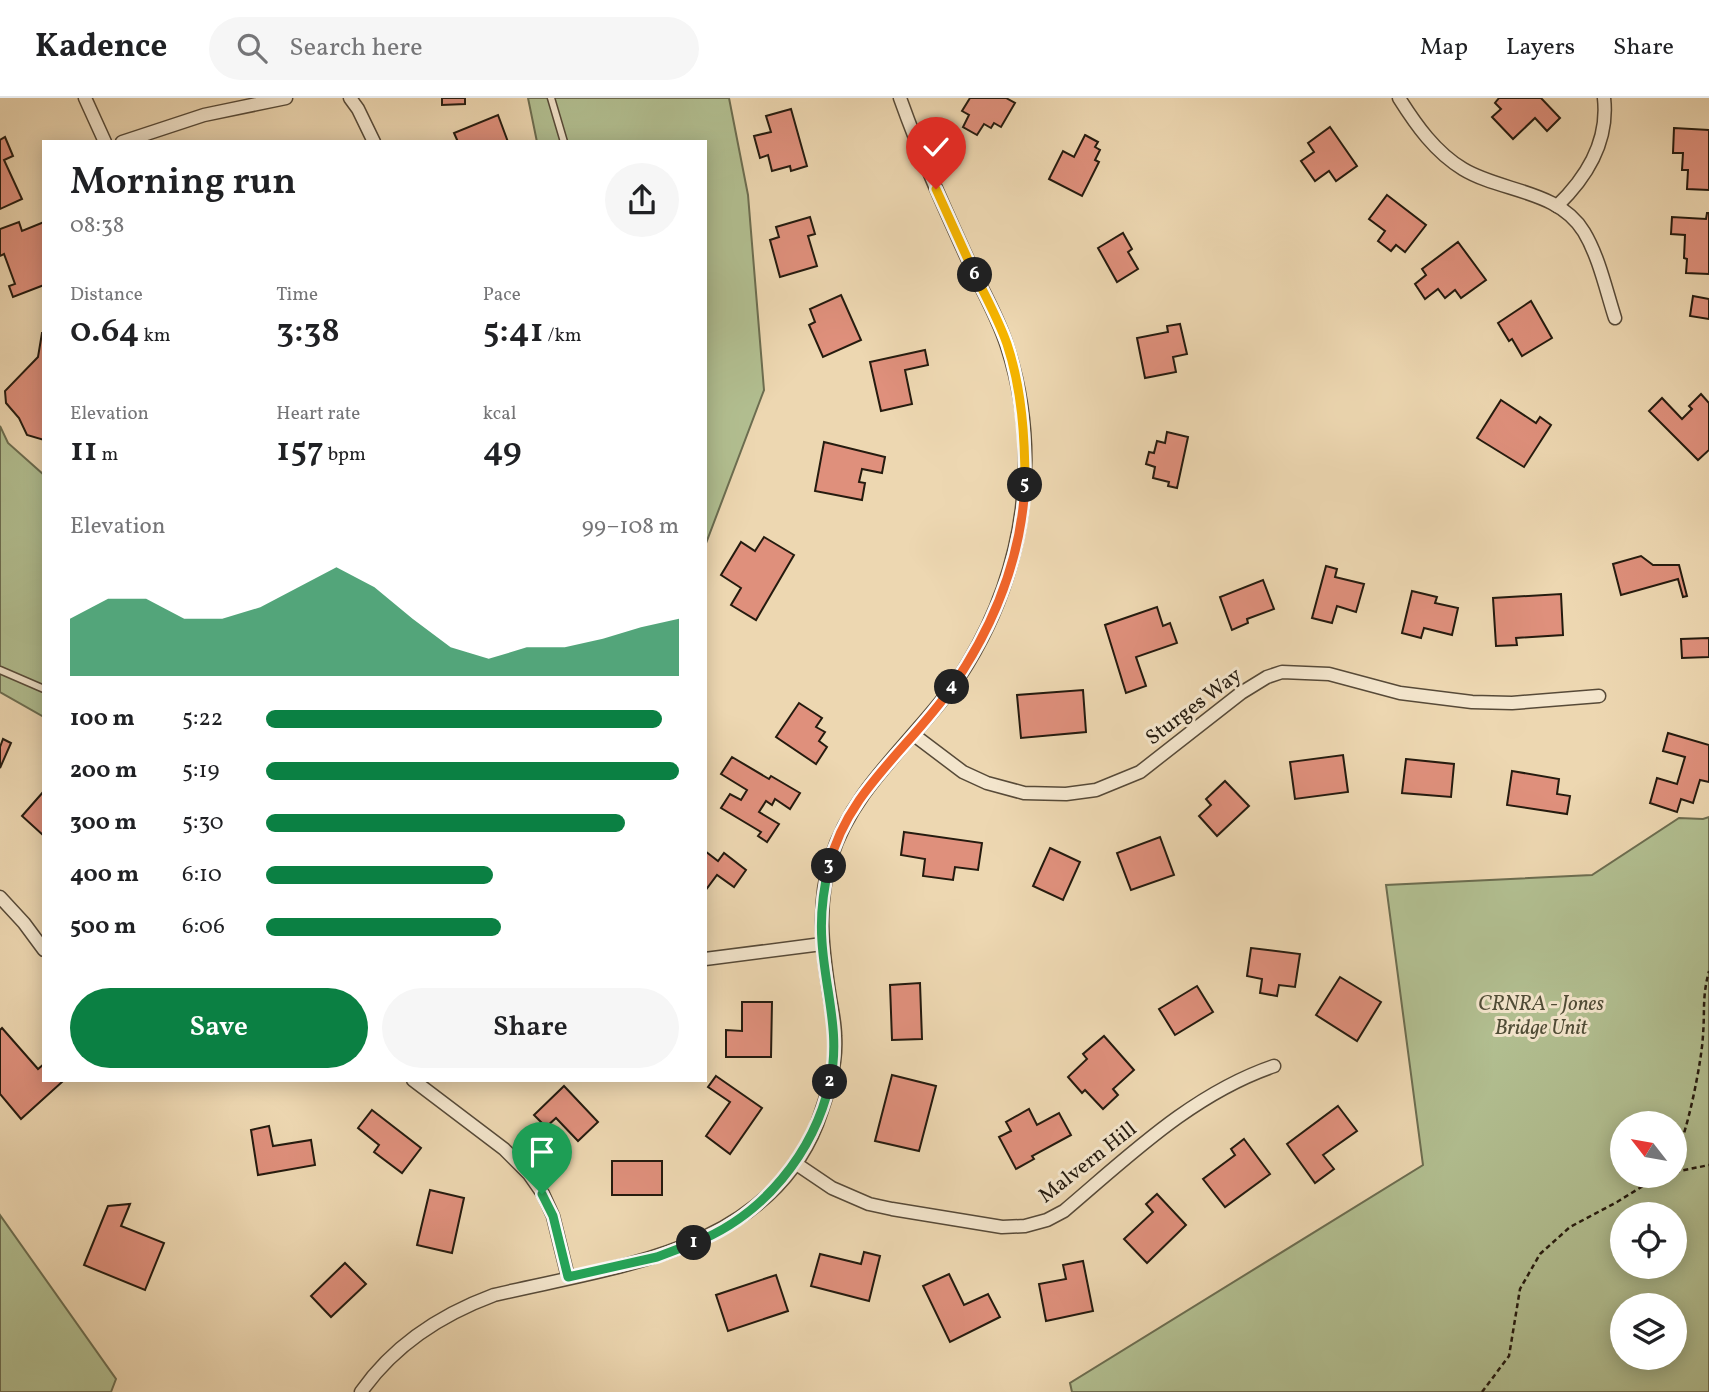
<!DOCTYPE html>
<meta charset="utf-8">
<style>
body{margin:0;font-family:Vollkorn,serif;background:#f6f6f6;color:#202124;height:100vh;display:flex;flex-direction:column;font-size:26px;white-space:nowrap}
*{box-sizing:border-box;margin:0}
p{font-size:23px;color:#757577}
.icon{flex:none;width:38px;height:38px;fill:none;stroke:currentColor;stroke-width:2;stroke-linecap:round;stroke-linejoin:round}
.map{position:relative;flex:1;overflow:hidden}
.details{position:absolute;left:42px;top:42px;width:665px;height:942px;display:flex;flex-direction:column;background:#fff;border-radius:0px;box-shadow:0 4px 18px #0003}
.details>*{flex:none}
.needle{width:46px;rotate:301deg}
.fabs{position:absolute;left:1610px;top:1013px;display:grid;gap:14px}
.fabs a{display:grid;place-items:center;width:77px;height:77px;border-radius:50%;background:#fff;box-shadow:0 4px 18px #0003;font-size:35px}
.pin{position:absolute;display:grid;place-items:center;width:60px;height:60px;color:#fff;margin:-72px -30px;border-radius:50% 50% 50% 0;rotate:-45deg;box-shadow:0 0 7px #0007}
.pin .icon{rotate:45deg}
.km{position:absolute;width:35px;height:35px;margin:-18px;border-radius:50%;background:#222;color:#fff;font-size:19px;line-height:35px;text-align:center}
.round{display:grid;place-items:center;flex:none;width:74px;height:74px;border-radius:37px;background:#f6f6f6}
.head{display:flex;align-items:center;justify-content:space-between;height:119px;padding:0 28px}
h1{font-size:38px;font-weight:600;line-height:52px}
.metrics{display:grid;grid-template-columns:repeat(3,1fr);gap:10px;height:119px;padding:7px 28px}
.metrics div{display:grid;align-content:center}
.metrics b{font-size:35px;font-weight:600}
.metrics small{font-size:19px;font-weight:400}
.metrics p{font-size:19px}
.chart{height:196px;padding:14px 28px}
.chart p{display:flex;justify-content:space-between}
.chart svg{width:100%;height:126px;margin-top:7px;fill:#0b8043;opacity:.7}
.button{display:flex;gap:14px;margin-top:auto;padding:14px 28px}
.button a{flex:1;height:80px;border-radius:42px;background:#0b8043;color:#fff;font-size:28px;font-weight:600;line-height:80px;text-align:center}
.button a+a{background:#f6f6f6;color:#202124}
ul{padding:0 28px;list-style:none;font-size:23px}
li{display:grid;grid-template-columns:112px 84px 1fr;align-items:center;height:52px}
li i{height:18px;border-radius:9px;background:#0b8043}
header{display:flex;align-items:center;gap:42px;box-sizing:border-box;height:98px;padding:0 35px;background:#fff;border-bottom:2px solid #e0e0e0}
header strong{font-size:33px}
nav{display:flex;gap:38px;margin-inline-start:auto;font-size:24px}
.search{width:490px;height:63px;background:#f6f6f6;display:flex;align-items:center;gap:18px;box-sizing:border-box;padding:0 24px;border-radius:38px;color:#757577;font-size:26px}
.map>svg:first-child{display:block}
.green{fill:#b2bf91;stroke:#6c6d50;stroke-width:2;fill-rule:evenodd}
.building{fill:#df907c;stroke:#251b0f;stroke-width:2}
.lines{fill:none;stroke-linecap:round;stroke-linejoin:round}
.service-casing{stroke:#574a38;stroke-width:9}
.minor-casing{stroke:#574a38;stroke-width:15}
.path{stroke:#251b0f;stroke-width:2.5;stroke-dasharray:5 3.5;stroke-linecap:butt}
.service{stroke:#f3e5cc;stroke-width:6}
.minor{stroke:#f3e5cc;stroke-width:12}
.split-1-casing{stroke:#fff;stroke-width:14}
.split-2-casing{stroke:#fff;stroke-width:14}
.split-3-casing{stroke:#fff;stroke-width:14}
.split-4-casing{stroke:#fff;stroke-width:14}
.split-5-casing{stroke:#fff;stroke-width:14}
.split-6-casing{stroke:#fff;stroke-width:14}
.split-7-casing{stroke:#fff;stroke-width:14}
.split-1{stroke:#22a559;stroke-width:9}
.split-2{stroke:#22a559;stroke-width:9}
.split-3{stroke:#22a559;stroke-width:9}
.split-4{stroke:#f0652b;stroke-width:9}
.split-5{stroke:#f0652b;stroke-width:9}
.split-6{stroke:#f5b400;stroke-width:9}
.split-7{stroke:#f5b400;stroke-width:9}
.labels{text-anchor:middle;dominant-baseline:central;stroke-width:6;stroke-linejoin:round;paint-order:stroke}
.street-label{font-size:21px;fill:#251b0f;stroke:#f3e5cc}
.park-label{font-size:21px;font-style:italic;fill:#4f4c36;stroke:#f3e5cc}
</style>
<header>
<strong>Kadence</strong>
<div class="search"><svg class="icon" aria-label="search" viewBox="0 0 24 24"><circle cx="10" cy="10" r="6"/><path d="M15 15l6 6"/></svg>Search here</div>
<nav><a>Map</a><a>Layers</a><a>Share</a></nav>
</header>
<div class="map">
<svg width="1709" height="1294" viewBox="0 0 1709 1294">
<rect width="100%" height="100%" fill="#edd7b1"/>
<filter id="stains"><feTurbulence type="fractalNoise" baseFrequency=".00286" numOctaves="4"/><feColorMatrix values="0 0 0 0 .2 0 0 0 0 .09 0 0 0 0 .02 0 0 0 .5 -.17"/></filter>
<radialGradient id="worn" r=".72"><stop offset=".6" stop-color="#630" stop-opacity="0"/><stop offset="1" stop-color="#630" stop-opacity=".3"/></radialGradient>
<!-- green -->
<g class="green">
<polygon points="528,0 729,0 748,97 764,292 705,448 705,44 537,44"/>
<polygon points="0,328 8,345 44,377 44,619 0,594"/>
<path d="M1709,719v575h-637l-2,-9 353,-218 -37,-280 206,-10 87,-57 24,1zM1622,1026h53v52h-53zM1675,1116v53h-53v-53zM1622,1208h53v52h-53z"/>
<polygon points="0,1117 116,1281 111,1294 0,1294"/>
</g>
<!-- building -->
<g class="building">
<polygon points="442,0 465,0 465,6 442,7"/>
<polygon points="970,0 1006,0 1015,5 1001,29 994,25 991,30 984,26 977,37 963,29 969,17 962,13"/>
<polygon points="1499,0 1541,0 1560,20 1547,33 1535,20 1513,41 1492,19 1501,11 1495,5"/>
<polygon points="791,11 807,68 791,73 790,68 772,73 768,57 760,60 754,38 771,34 766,18"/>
<polygon points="498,17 508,44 458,44 454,35"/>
<polygon points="1330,29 1357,68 1336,83 1329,73 1315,83 1301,63 1314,54 1308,45"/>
<polygon points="1674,30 1709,32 1709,92 1687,91 1688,72 1682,72 1683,55 1673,55"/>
<polygon points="1085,37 1098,44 1095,49 1100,52 1095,62 1099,64 1082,98 1049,81 1063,53 1074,59"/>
<polygon points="5,39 13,58 4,62 22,101 0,111 0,42"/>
<polygon points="1387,97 1426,127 1405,154 1396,147 1391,153 1378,143 1385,133 1369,121"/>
<polygon points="1707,115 1709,115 1709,176 1686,175 1687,161 1684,160 1685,137 1671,136 1672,119 1706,121"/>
<polygon points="810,119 815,136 808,138 817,168 780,179 770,142 779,139 776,129"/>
<polygon points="19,124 22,133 44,124 44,187 13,199 9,188 15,186 4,156 0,158 0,131"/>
<polygon points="1123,135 1132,151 1128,154 1138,171 1117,184 1098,150"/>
<polygon points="1458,144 1486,182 1461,200 1455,192 1445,200 1438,191 1425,201 1415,186 1426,177 1422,171"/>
<polygon points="841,197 861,242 823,259 809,227 815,224 810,211"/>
<polygon points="1693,198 1709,201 1709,221 1690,218"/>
<polygon points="1531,203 1552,240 1522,258 1512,241 1509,243 1498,225"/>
<polygon points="1180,226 1187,256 1173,259 1176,274 1145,280 1137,240 1168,234 1167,228"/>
<polygon points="42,235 44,235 44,342 27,337 19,320 6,305 5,293 38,259"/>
<polygon points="925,252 928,267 905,272 912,306 881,313 870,264"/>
<polygon points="1701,296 1709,305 1709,352 1698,362 1649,313 1662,300 1682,321 1692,311 1689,308"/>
<polygon points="1501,302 1536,325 1540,319 1551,327 1524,369 1477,340"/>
<polygon points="1167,334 1188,339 1177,390 1168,388 1169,384 1153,380 1155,369 1146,366 1149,354 1154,355 1157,343 1165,345"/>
<polygon points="824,344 885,359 882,375 862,371 859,384 865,385 862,402 815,393"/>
<polygon points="764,439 794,457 756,522 731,507 741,490 721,477 741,444 755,453"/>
<polygon points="1641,458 1653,467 1679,467 1687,498 1683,499 1678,481 1621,497 1613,466"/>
<polygon points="1326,468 1337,471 1335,479 1364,486 1356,514 1337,508 1332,525 1312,520"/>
<polygon points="1263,482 1274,511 1247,521 1248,525 1232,532 1220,499"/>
<polygon points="1412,493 1437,499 1435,505 1458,510 1452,537 1424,530 1421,540 1402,535"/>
<polygon points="1561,496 1563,537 1516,540 1517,547 1496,548 1493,500"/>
<polygon points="1157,509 1163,528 1170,525 1177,545 1136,559 1146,588 1126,595 1105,527"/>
<polygon points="1709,540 1709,559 1682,560 1681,541"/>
<polygon points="1083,592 1086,634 1021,640 1017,597"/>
<polygon points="799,605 822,620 816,629 825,634 819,643 827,649 816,666 776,639"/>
<polygon points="1668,635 1709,647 1709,684 1700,682 1693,705 1681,701 1677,714 1650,705 1657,680 1677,686 1685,659 1663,653"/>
<polygon points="3,641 11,645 0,670 0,649"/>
<polygon points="1343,657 1348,694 1295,701 1290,664"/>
<polygon points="732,659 769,681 771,678 800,695 790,711 775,701 772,707 766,703 759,714 779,726 767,744 758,738 761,734 721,710 730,696 741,702 747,692 721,676"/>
<polygon points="1406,661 1454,666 1451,699 1402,695"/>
<polygon points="1512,673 1559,681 1557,696 1570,698 1567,716 1507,707"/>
<polygon points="1225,683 1249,708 1217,738 1199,718 1211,707 1206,701"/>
<polygon points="44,693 44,738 22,718"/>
<polygon points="904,734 982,745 978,772 955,769 953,782 923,778 925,761 901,757"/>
<polygon points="1160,739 1174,777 1131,792 1117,755"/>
<polygon points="1050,750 1080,764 1063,802 1033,788"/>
<polygon points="705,753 718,763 724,755 746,772 734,789 717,777 705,793"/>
<polygon points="1251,850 1300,856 1295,889 1279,887 1277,898 1260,895 1262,881 1247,878"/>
<polygon points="1340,879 1381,904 1357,943 1316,917"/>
<polygon points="920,885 922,941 892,942 890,887"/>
<polygon points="1197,888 1213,914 1175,937 1159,911"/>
<polygon points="742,904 772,904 771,959 726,959 726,932 742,933"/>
<polygon points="2,930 38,971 44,966 44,982 60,982 62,984 21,1021 0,996 0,932"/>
<polygon points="1104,938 1134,972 1113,991 1118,997 1103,1011 1085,992 1082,995 1068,979 1087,961 1083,956"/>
<polygon points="892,977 936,988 919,1053 875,1043"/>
<polygon points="716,978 762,1010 730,1056 706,1038 730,1004 708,989"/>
<polygon points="564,988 598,1024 578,1043 556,1020 546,1029 534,1017"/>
<polygon points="1338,1008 1357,1033 1323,1057 1334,1071 1315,1085 1287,1046"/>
<polygon points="1029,1011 1037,1027 1059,1015 1071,1037 1032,1058 1034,1061 1016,1071 999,1039 1011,1033 1006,1024"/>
<polygon points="372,1012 421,1050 402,1075 374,1054 379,1047 358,1030"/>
<polygon points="269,1028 273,1048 311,1042 315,1067 258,1077 251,1032"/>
<polygon points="1244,1041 1270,1076 1225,1109 1203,1081 1235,1057 1231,1051"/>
<rect x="612" y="1063" width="50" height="34"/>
<polygon points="430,1092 464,1100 452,1155 417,1147"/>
<polygon points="1157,1096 1186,1127 1147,1165 1124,1141 1153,1114 1146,1106"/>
<polygon points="130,1106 121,1128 164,1145 145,1192 84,1167 108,1108"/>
<polygon points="864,1154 880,1158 869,1203 811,1188 820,1156 861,1166"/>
<polygon points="1083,1163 1093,1213 1046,1223 1039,1186 1066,1181 1063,1167"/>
<polygon points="345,1165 366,1186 331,1219 311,1198"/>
<polygon points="949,1176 964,1207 988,1196 1000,1219 950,1244 923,1188"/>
<polygon points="776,1177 788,1213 728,1233 716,1197"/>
</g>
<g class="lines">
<!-- service casing -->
<g class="service-casing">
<g id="service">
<polyline points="551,0 564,44"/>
<polyline points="0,572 44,591"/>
</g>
</g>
<!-- minor casing -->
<g class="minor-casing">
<g id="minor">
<polyline points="85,0 105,44"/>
<polyline points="350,0 358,11 374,44"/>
<path d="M1399,0c17,27 36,54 64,71 38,23 96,21 121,63 15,25 22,58 31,86"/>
<polyline points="122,44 204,17 286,0"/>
<path d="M1557,108c30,-29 52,-64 47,-108"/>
<polyline points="914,637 963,674 987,685 1024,695 1066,696 1096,692 1140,674 1241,595 1267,579 1282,574 1329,576 1400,595 1472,604 1512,605 1599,598"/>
<polyline points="0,799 24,825 44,852"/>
<polyline points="705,861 822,846"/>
<polyline points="413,982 504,1051 529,1076 543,1096 553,1118 568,1179"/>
<path d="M795,1065l37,25 37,16 23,5 110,18 23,-1 22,-6 17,-9c65,-55 128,-117 210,-145"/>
<path d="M361,1294c33,-47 79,-77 133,-97 117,-28 272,-42 323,-171 10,-28 20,-58 18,-88 0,-14 -4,-30 -6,-44 -7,-46 -12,-89 2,-134 24,-78 96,-126 137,-195 57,-95 74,-210 39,-317 -8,-26 -22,-51 -34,-75 -26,-57 -52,-114 -73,-173"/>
</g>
</g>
<!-- path -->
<g class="path">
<path d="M1675,1058c12,-20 27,-96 28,-121 2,-25 -1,-38 6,-64"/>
<polyline points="1675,1074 1709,1067"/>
<polyline points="1482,1294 1509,1258 1520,1191 1540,1156 1570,1129 1617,1104 1659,1078"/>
</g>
<!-- service -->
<use href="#service" class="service"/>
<!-- minor -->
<use href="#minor" class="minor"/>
</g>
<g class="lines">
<!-- split-1 casing -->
<g class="split-1-casing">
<polyline id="split-1" points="542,1096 553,1118 568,1179 657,1159 694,1145"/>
</g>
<!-- split-2 casing -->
<g class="split-2-casing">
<path id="split-2" d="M694,1145c69,-27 120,-90 136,-161"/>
</g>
<!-- split-3 casing -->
<g class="split-3-casing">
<path id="split-3" d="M829,768c-6,25 -9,50 -7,76 3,48 19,92 8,140"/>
</g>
<!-- split-4 casing -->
<g class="split-4-casing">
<path id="split-4" d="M829,768c17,-74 82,-119 123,-179"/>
</g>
<!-- split-5 casing -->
<g class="split-5-casing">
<path id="split-5" d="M952,589c42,-61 69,-128 73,-202"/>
</g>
<!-- split-6 casing -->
<g class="split-6-casing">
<path id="split-6" d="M975,177c11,22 24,46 32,69 15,45 18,94 18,141"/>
</g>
<!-- split-7 casing -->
<g class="split-7-casing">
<polyline id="split-7" points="936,91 975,177"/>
</g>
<!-- split-1 -->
<use href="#split-1" class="split-1"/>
<!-- split-2 -->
<use href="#split-2" class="split-2"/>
<!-- split-3 -->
<use href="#split-3" class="split-3"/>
<!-- split-4 -->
<use href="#split-4" class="split-4"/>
<!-- split-5 -->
<use href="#split-5" class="split-5"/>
<!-- split-6 -->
<use href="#split-6" class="split-6"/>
<!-- split-7 -->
<use href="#split-7" class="split-7"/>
</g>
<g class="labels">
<!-- street labels -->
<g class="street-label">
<text transform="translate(1194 609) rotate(-37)">Sturges Way</text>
<text transform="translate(1088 1065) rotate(-38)">Malvern Hill</text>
</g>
<!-- park labels -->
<g class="park-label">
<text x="1541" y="906">CRNRA - Jones<tspan x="1541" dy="24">Bridge Unit</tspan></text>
</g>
</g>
<rect width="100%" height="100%" filter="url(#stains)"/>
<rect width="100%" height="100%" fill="url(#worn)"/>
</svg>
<div class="fabs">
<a><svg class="needle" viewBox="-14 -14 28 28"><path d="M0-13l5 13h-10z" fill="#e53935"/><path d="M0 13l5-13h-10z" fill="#757577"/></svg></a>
<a><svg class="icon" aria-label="locate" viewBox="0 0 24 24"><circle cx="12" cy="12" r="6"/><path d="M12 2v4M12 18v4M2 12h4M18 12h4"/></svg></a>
<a><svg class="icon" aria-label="layers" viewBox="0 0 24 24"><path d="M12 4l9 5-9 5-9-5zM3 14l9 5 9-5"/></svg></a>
</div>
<div class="pin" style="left:542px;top:1096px;background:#1e9e55"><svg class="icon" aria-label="arrive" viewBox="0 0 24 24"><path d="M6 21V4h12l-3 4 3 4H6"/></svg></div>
<div class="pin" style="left:936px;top:91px;background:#d93025"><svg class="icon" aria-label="check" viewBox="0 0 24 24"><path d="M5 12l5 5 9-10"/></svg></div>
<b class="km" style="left:694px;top:1145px">1</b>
<b class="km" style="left:830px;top:984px">2</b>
<b class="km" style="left:829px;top:768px">3</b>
<b class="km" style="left:952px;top:589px">4</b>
<b class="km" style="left:1025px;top:387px">5</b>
<b class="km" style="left:975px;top:177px">6</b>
<section class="details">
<div class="head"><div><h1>Morning run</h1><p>08:38</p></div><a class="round"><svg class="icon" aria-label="share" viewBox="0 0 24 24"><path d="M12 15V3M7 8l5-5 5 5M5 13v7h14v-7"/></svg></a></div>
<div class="metrics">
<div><p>Distance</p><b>0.64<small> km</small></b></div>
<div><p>Time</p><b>3:38</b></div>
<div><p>Pace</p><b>5:41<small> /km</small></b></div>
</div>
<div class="metrics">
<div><p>Elevation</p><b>11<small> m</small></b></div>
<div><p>Heart rate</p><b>157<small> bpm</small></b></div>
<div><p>kcal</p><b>49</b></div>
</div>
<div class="chart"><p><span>Elevation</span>99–108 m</p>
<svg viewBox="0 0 160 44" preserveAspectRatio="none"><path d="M0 44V24L10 17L20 17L30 24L40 24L50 20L60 13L70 6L80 13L90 24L100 34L110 38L120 34L130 34L140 31L150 27L160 24V44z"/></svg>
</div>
<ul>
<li><b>100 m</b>5:22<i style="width:96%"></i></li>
<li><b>200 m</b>5:19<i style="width:100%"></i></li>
<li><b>300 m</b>5:30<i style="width:87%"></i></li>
<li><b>400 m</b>6:10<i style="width:55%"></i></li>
<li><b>500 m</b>6:06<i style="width:57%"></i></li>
</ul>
<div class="button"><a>Save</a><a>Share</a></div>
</section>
</div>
